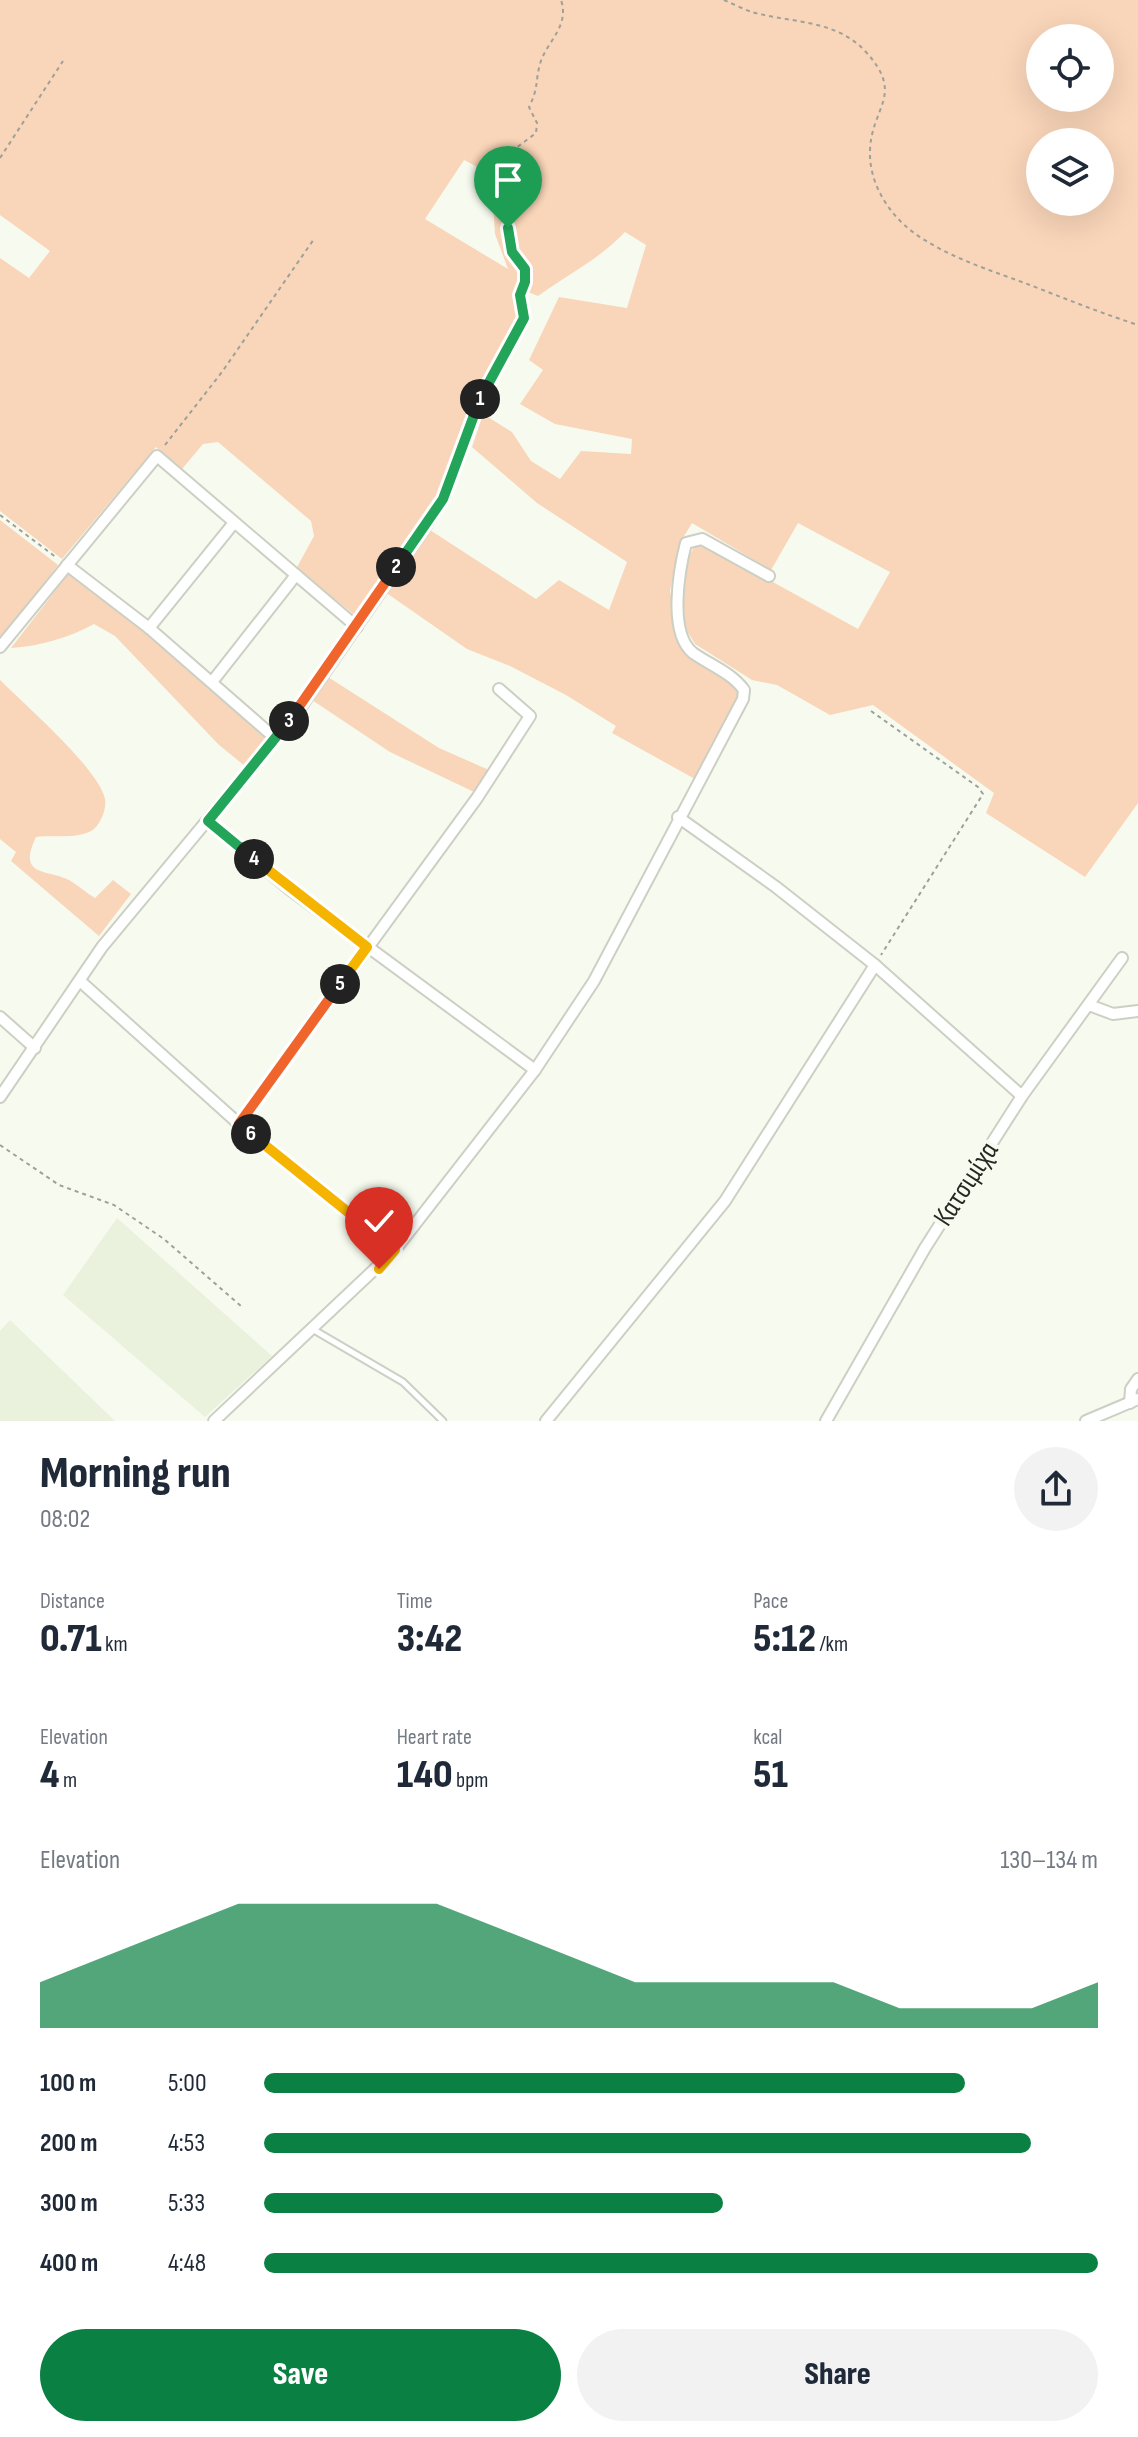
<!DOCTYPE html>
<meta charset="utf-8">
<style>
body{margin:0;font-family:"Sofia Sans Condensed",sans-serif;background:#f2f2f3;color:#1f2937;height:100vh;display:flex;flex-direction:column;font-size:30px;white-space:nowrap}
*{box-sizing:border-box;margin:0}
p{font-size:26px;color:#747a83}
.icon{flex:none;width:44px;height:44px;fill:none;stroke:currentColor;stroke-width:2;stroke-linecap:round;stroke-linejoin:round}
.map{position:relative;height:1421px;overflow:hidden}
.sheet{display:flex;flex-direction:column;background:#fff;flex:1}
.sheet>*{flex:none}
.tools{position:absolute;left:1026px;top:24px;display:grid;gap:16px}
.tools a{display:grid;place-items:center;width:88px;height:88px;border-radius:50%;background:#fff;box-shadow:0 8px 32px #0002;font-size:40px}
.pin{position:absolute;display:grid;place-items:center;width:68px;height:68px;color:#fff;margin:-82px -34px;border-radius:50% 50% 50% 0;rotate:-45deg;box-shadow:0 0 8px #0007}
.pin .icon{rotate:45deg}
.km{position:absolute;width:40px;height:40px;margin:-20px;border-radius:50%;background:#222;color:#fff;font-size:22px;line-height:40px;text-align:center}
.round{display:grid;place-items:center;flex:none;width:84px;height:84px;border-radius:42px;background:#f2f2f3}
.overview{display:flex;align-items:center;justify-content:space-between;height:136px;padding:0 40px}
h1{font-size:44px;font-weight:800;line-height:60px}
.metrics{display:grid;grid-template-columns:repeat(3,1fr);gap:12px;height:136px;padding:8px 40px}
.metrics div{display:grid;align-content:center}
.metrics b{font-size:40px;font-weight:800}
.metrics small{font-size:22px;font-weight:400}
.metrics p{font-size:22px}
.chart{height:224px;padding:16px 40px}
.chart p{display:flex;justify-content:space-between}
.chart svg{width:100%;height:144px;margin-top:8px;fill:#0b8043;opacity:.7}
.action{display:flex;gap:16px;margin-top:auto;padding:16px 40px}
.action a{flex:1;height:92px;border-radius:48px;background:#0b8043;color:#fff;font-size:32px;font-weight:800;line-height:92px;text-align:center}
.action a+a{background:#f2f2f3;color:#1f2937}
ul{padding:0 40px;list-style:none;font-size:26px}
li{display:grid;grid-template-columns:128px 96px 1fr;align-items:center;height:60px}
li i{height:20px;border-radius:10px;background:#0b8043}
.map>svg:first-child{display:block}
.built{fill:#eaf1dd}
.green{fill:#f9d5b9;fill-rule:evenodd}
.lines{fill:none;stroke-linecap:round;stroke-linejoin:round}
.service-casing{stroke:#ccd0c4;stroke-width:9}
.minor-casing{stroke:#ccd0c4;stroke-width:14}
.path{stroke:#9ea198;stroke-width:2;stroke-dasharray:4 4;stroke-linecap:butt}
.service{stroke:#fff;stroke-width:5}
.minor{stroke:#fff;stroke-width:10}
.split-1-casing{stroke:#fff;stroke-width:16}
.split-2-casing{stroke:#fff;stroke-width:16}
.split-3-casing{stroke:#fff;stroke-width:16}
.split-4-casing{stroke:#fff;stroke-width:16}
.split-5-casing{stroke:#fff;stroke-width:16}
.split-6-casing{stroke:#fff;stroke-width:16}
.split-7-casing{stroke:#fff;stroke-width:16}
.split-1{stroke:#22a559;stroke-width:10}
.split-2{stroke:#22a559;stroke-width:10}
.split-3{stroke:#f0652b;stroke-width:10}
.split-4{stroke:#22a559;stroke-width:10}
.split-5{stroke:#f5b400;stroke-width:10}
.split-6{stroke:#f0652b;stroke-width:10}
.split-7{stroke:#f5b400;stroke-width:10}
.labels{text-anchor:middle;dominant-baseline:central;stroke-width:8;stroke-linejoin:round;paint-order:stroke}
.street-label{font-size:28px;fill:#262823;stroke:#f7fbef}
</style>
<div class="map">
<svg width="1138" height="1421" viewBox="0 0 1138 1421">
<rect width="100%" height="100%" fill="#f7fbef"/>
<!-- built -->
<g class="built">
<polygon points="117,1218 272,1356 205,1417 63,1295"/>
<polygon points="10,1320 115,1421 0,1421 0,1331"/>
</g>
<!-- green -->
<g class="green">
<path d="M0,0h1138v803l-53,74 -99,-64 8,-20 -121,-88 -43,10 -53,-30 -25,-5 -57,-36 -8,-13 -8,-33 2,-26 13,-25 10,-3 154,85 32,-57 -92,-49 -27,47 -79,-47 -12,20 -10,48 9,42 7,17 60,35 -51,94 -83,-46 4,-7 -50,-31 -56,-29 -43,-17 -82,-57 45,-62 106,69 23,-19 50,30 18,-48 -90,-59 -65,-56 11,-33 29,18 19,29 29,18 21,-28 50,3 1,-15 -77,-15 -35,-20 23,-34 -14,-10 30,-63 68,11 19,-63 -21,-13c-27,28 -55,41 -87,64l-23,-9 5,28 -40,69 -22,67 -22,48 -80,117 -60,-47 18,-33 -3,-15 -93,-79 -15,2 -21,25 -26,-22 -94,112 -62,-48v-253l29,20 21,-27 -50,-36zM1040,38h60v60h-60zM1040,142h60v60h-60zM464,160l27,14 4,60 13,35 -83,-50z"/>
<polygon points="0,520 58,565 0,640"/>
<path d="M69,573l72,55 127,113 -23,25 -26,-21 -104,-109 -21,-12c-26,14 -54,22 -83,24z"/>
<polygon points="328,677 439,748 489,770 474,792 390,752 312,700"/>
<path d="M0,680c24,24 99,89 105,119 2,10 -5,27 -14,32 -14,8 -39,4 -55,6 -19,40 10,32 33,43 9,5 17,13 26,18l18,-18 18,14 -32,42 -88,-75 5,-9 -16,-13z"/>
</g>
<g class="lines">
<!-- service casing -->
<g class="service-casing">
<polyline id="service" points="314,1330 403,1382 443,1421"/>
</g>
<!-- minor casing -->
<g class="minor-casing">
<g id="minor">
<polyline points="67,565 149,628 275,738"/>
<polyline points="149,628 233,524"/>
<polyline points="0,647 157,456 357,627"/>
<polyline points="212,682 296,575"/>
<polyline points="678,817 776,887 875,965 1022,1096"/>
<polyline points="208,821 288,888 535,1070"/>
<polyline points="80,981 239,1124 395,1250"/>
<polyline points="1089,1005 1113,1014 1138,1011"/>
<polyline points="0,1017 35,1048"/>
<polyline points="0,1097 102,947 298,711 424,529 443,499 478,402 524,318"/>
<polyline points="239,1124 477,798 530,716 499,689"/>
<polyline points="1130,1403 1131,1389 1138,1379"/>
<path d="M214,1421l181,-171 140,-180 59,-89 149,-282 1,-9c-12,-17 -34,-25 -51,-37 -25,-20 -14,-83 -7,-110l16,-4 67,37"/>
<polyline points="546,1421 725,1201 875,965"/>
<polyline points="826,1421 925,1248 1022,1096 1122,958"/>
<polyline points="1086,1421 1138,1399"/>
</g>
</g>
<!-- path -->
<g class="path">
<path d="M724,0c9,4 19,9 28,12 38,11 83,7 113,39 41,44 6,56 5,100 -1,30 16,59 39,78 34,27 81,41 121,56 36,14 71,28 108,40"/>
<polyline points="0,158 63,61"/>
<path d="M522,308l-2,-13 5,-13v-13l-13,-17 -4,-24 -8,-19 -3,-25 5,-20 6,-10 28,-21 1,-10 -8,-16c10,-20 6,-25 11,-43 6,-22 30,-37 21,-64"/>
<polyline points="165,445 222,372 314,239"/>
<polyline points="0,515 57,558"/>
<polyline points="871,711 978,787 983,794 881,955"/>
<polyline points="0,1145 59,1185 114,1205 164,1239 242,1307"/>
</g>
<!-- service -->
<use href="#service" class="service"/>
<!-- minor -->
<use href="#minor" class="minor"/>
</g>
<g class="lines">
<!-- split-1 casing -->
<g class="split-1-casing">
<polyline id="split-1" points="480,399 524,318 520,295 525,282 525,269 512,252 508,228"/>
</g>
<!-- split-2 casing -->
<g class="split-2-casing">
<polyline id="split-2" points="396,567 443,499 480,399"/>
</g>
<!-- split-3 casing -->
<g class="split-3-casing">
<polyline id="split-3" points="289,721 396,567"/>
</g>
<!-- split-4 casing -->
<g class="split-4-casing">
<polyline id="split-4" points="254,859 208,821 289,721"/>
</g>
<!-- split-5 casing -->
<g class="split-5-casing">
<polyline id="split-5" points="254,859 367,947 340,984"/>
</g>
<!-- split-6 casing -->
<g class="split-6-casing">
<polyline id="split-6" points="251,1134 239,1124 340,984"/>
</g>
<!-- split-7 casing -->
<g class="split-7-casing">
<polyline id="split-7" points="251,1134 395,1250 379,1269"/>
</g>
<!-- split-1 -->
<use href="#split-1" class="split-1"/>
<!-- split-2 -->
<use href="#split-2" class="split-2"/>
<!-- split-3 -->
<use href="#split-3" class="split-3"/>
<!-- split-4 -->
<use href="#split-4" class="split-4"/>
<!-- split-5 -->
<use href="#split-5" class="split-5"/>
<!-- split-6 -->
<use href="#split-6" class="split-6"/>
<!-- split-7 -->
<use href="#split-7" class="split-7"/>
</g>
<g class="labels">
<!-- street labels -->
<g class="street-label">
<text transform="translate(966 1184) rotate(-57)">Κατσιμίχα</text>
</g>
</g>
</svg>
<div class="tools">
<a><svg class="icon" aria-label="locate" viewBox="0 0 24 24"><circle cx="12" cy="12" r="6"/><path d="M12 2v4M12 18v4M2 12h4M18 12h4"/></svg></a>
<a><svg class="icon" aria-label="layers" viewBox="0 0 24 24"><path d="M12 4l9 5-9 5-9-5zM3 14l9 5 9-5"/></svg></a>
</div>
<div class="pin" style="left:508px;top:228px;background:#1e9e55"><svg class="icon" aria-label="arrive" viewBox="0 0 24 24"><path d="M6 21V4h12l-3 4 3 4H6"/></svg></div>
<div class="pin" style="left:379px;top:1269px;background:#d93025"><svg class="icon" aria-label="check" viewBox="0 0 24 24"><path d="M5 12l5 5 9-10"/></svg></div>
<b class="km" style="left:480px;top:399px">1</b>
<b class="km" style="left:396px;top:567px">2</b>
<b class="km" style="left:289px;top:721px">3</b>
<b class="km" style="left:254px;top:859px">4</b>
<b class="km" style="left:340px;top:984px">5</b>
<b class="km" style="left:251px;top:1134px">6</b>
</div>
<section class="sheet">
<div class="overview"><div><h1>Morning run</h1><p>08:02</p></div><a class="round"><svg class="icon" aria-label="share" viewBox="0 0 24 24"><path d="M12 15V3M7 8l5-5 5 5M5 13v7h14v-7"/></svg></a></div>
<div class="metrics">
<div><p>Distance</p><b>0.71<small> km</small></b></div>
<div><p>Time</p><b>3:42</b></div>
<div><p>Pace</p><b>5:12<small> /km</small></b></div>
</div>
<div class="metrics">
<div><p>Elevation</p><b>4<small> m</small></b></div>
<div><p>Heart rate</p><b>140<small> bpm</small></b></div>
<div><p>kcal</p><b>51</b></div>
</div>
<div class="chart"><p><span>Elevation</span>130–134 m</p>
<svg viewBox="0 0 160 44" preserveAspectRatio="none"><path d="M0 44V30L10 22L20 14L30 6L40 6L50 6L60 6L70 14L80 22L90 30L100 30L110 30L120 30L130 38L140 38L150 38L160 30V44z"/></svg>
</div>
<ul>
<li><b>100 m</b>5:00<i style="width:84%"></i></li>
<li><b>200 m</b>4:53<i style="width:92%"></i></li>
<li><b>300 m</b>5:33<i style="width:55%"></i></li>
<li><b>400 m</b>4:48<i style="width:100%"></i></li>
</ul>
<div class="action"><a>Save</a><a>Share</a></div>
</section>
